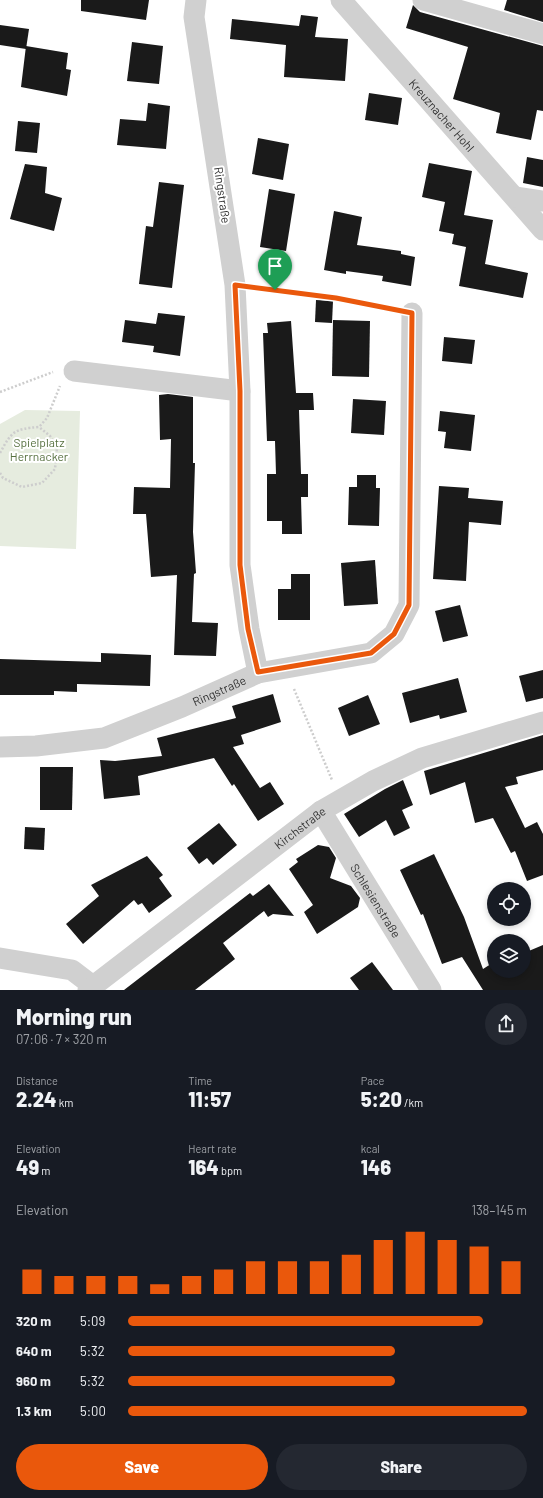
<!DOCTYPE html>
<meta charset="utf-8">
<style>
body{margin:0;font-family:Barlow,sans-serif;background:#242831;color:#f1f3f6;height:100vh;display:flex;flex-direction:column;font-size:15px;white-space:nowrap}
*{box-sizing:border-box;margin:0}
p{font-size:13px;color:#9ea1a6}
.icon{flex:none;width:22px;height:22px;fill:none;stroke:currentColor;stroke-width:2;stroke-linecap:round;stroke-linejoin:round}
.map{position:relative;height:990px;overflow:hidden}
.drawer{display:flex;flex-direction:column;background:#171b24;flex:1}
.drawer>*{flex:none}
.buttons{position:absolute;left:487px;top:882px;display:grid;gap:8px}
.buttons a{display:grid;place-items:center;width:44px;height:44px;border-radius:50%;background:#171b24;box-shadow:0 2px 6px #0003;font-size:20px}
.pin{position:absolute;display:grid;place-items:center;width:34px;height:34px;color:#fff;margin:-41px -17px;border-radius:50% 50% 50% 0;rotate:-45deg;box-shadow:0 0 4px #0007}
.pin .icon{rotate:45deg}
.round{display:grid;place-items:center;flex:none;width:42px;height:42px;border-radius:21px;background:#242831}
.overview{display:flex;align-items:center;justify-content:space-between;height:68px;padding:0 16px}
h1{font-size:22px;font-weight:800;line-height:30px}
.figures{display:grid;grid-template-columns:repeat(3,1fr);gap:6px;height:68px;padding:4px 16px}
.figures div{display:grid;align-content:center}
.figures b{font-size:20px;font-weight:800}
.figures small{font-size:11px;font-weight:400}
.figures p{font-size:11px}
.chart{height:112px;padding:8px 16px}
.chart p{display:flex;justify-content:space-between}
.chart svg{width:100%;height:72px;margin-top:4px;stroke:#ea580c;stroke-width:6}
.primary-button{display:flex;gap:8px;margin-top:auto;padding:8px 16px}
.primary-button a{flex:1;height:46px;border-radius:24px;background:#ea580c;color:#fff;font-size:16px;font-weight:800;line-height:46px;text-align:center}
.primary-button a+a{background:#242831;color:#f1f3f6}
ul{padding:0 16px;list-style:none;font-size:13px}
li{display:grid;grid-template-columns:64px 48px 1fr;align-items:center;height:30px}
li i{height:10px;border-radius:5px;background:#ea580c}
.map>svg:first-child{display:block}
.green{fill:#e6ecdf}
.building{fill:#1a1a1a}
.lines{fill:none;stroke-linecap:round;stroke-linejoin:round}
.path{stroke:#cdcdcd;stroke-width:2.5;stroke-dasharray:2 2;stroke-linecap:butt}
.minor{stroke:#d0d0d0;stroke-width:21}
.route-casing{stroke:#fff;stroke-width:8}
.route{stroke:#ea580c;stroke-width:5}
.labels{text-anchor:middle;dominant-baseline:central;stroke-width:4;stroke-linejoin:round;paint-order:stroke}
.street-label{font-size:12px;fill:#333;stroke:#fff}
.park-label{font-size:12px;fill:#56703f;stroke:#fff}
</style>
<div class="map">
<svg width="543" height="990" viewBox="0 0 543 990">
<rect width="100%" height="100%" fill="#fff"/>
<!-- green -->
<polygon class="green" points="25,410 80,411 76,549 0,546 0,424"/>
<!-- building -->
<g class="building">
<polygon points="81,0 149,0 146,20 81,11"/>
<polygon points="507,0 543,0 543,22 504,10"/>
<polygon points="413,5 420,12 543,46 543,111 537,110 531,140 496,133 500,113 453,99 468,47 406,28"/>
<polygon points="301,15 318,17 315,37 348,39 345,81 284,77 286,45 230,39 232,19 299,26"/>
<polygon points="0,25 29,29 26,49 0,45"/>
<polygon points="132,42 163,46 159,84 127,81"/>
<polygon points="26,46 68,53 66,69 71,70 67,96 21,87"/>
<polygon points="369,93 402,98 398,125 365,120"/>
<polygon points="148,103 170,106 166,149 117,145 120,119 146,121"/>
<polygon points="18,121 40,123 37,153 15,151"/>
<polygon points="258,138 289,144 283,180 252,174"/>
<polygon points="527,157 543,160 543,187 523,183"/>
<polygon points="429,163 472,171 464,215 493,220 485,264 528,273 523,298 459,286 466,247 452,244 454,234 439,231 445,202 422,197"/>
<polygon points="25,164 47,167 45,193 62,198 54,231 10,219"/>
<polygon points="159,182 184,185 172,288 139,284 146,226 153,227"/>
<polygon points="269,189 295,194 286,251 260,247"/>
<polygon points="334,211 362,217 357,245 401,251 401,254 415,257 411,286 382,281 383,276 346,271 346,274 324,270"/>
<polygon points="316,300 333,301 332,323 315,322"/>
<polygon points="158,313 185,316 180,356 153,352 154,346 122,342 125,320 156,324"/>
<polygon points="333,320 370,321 369,377 332,376"/>
<polygon points="291,321 296,393 313,393 314,410 299,410 301,474 308,474 308,497 301,497 302,534 282,534 282,521 267,521 267,474 276,474 275,441 267,441 263,333 268,333 267,323"/>
<polygon points="444,337 475,340 472,364 442,361"/>
<polygon points="168,394 193,397 193,463 195,463 193,532 196,573 194,574 192,622 218,623 216,656 174,655 177,575 151,577 146,514 133,514 134,487 170,488 171,439 160,440 159,395"/>
<polygon points="353,399 386,401 384,435 351,433"/>
<polygon points="440,411 475,415 471,451 444,448 446,432 438,431"/>
<polygon points="357,475 376,475 376,488 380,488 379,526 348,525 349,487 357,487"/>
<polygon points="439,486 469,488 468,498 503,501 501,525 469,522 466,581 433,579"/>
<polygon points="375,560 378,604 344,606 341,563"/>
<polygon points="291,574 310,574 310,620 278,620 278,589 291,589"/>
<polygon points="460,605 468,636 443,642 435,611"/>
<polygon points="101,653 151,655 150,686 77,684 77,692 54,691 54,695 0,695 0,659 101,662"/>
<polygon points="543,670 543,698 526,702 519,676"/>
<polygon points="458,678 467,712 440,719 439,715 410,723 402,693"/>
<polygon points="273,694 281,722 241,735 244,744 233,747 260,788 270,782 284,804 258,821 234,784 232,786 214,758 138,776 140,795 104,799 100,760 115,761 162,756 157,738 236,718 232,706"/>
<polygon points="368,695 380,724 349,736 338,708"/>
<polygon points="543,735 543,770 516,777 518,784 505,787 525,828 537,822 543,834 543,875 527,881 515,851 511,853 493,818 475,823 465,782 430,795 424,771"/>
<polygon points="40,767 73,767 72,810 40,810"/>
<polygon points="403,780 413,805 402,810 410,828 394,836 386,820 359,837 344,814 385,789"/>
<polygon points="219,823 237,845 213,865 207,858 199,864 187,848"/>
<polygon points="25,827 45,828 44,850 24,849"/>
<polygon points="318,845 329,847 336,858 330,878 351,886 360,898 358,907 317,934 304,912 313,905 289,869 298,862 296,859"/>
<polygon points="434,854 464,917 483,969 494,962 494,971 524,971 524,953 543,945 543,990 483,990 462,957 442,964 423,914 421,915 400,870"/>
<polygon points="147,856 163,875 159,878 172,896 149,913 142,903 138,905 134,900 83,944 66,924 99,896 91,885"/>
<polygon points="269,884 294,916 273,914 268,917 264,911 223,943 235,959 195,990 124,990 250,893 253,896"/>
<polygon points="372,962 393,990 359,990 350,978"/>
</g>
<g class="lines">
<!-- path -->
<g class="path">
<polyline points="257,288 336,298 392,309"/>
<polyline points="0,392 53,372"/>
<path d="M0,453c12,-22 14,-24 39,-26l8,-9 13,-32"/>
<polyline points="0,473 3,478 22,487 42,483 55,469 57,448 50,436 39,427"/>
<polyline points="294,689 332,780"/>
</g>
<!-- minor -->
<g class="minor">
<path id="s1" d="M341,0l202,230"/>
<polyline points="423,0 543,34"/>
<polyline points="515,197 543,201"/>
<polyline points="74,371 240,391"/>
<polyline points="258,673 371,653 394,634 409,605 412,313"/>
<path id="s2" d="M0,747l36,-1 68,-8 78,-31 76,-34 -9,-44 -9,-64v-174l-5,-106 -41,-268 2,-17"/>
<path id="s3" d="M321,811l110,179"/>
<polyline points="0,958 72,970 93,986"/>
<path id="s4" d="M88,990l233,-179 52,-30 49,-23 121,-36"/>
</g>
</g>
<g class="lines">
<!-- route casing -->
<g class="route-casing">
<polygon id="route" points="235,285 336,298 412,313 409,605 394,634 371,653 258,672 248,629 240,565 240,391"/>
</g>
<!-- route -->
<use href="#route" class="route"/>
</g>
<g class="labels">
<!-- street labels -->
<g class="street-label">
<text stroke="none"><textPath href="#s1" startOffset="153">Kreuznacher Hohl</textPath></text>
<text transform="translate(223 195) rotate(82)">Ringstraße</text>
<text stroke="none"><textPath href="#s2" startOffset="229">Ringstraße</textPath></text>
<text stroke="none"><textPath href="#s4" startOffset="267">Kirchstraße</textPath></text>
<text stroke="none"><textPath href="#s3" startOffset="105">Schlesienstraße</textPath></text>
</g>
<!-- park labels -->
<g class="park-label">
<text x="39" y="442">Spielplatz<tspan x="39" dy="14">Herrnacker</tspan></text>
</g>
</g>
</svg>
<div class="buttons">
<a><svg class="icon" aria-label="locate" viewBox="0 0 24 24"><circle cx="12" cy="12" r="6"/><path d="M12 2v4M12 18v4M2 12h4M18 12h4"/></svg></a>
<a><svg class="icon" aria-label="layers" viewBox="0 0 24 24"><path d="M12 4l9 5-9 5-9-5zM3 14l9 5 9-5"/></svg></a>
</div>
<div class="pin" style="left:275px;top:290px;background:#1e9e55"><svg class="icon" aria-label="arrive" viewBox="0 0 24 24"><path d="M6 21V4h12l-3 4 3 4H6"/></svg></div>
</div>
<section class="drawer">
<div class="overview"><div><h1>Morning run</h1><p>07:06 · 7 × 320 m</p></div><a class="round"><svg class="icon" aria-label="share" viewBox="0 0 24 24"><path d="M12 15V3M7 8l5-5 5 5M5 13v7h14v-7"/></svg></a></div>
<div class="figures">
<div><p>Distance</p><b>2.24<small> km</small></b></div>
<div><p>Time</p><b>11:57</b></div>
<div><p>Pace</p><b>5:20<small> /km</small></b></div>
</div>
<div class="figures">
<div><p>Elevation</p><b>49<small> m</small></b></div>
<div><p>Heart rate</p><b>164<small> bpm</small></b></div>
<div><p>kcal</p><b>146</b></div>
</div>
<div class="chart"><p><span>Elevation</span>138–145 m</p>
<svg viewBox="0 0 160 44" preserveAspectRatio="none"><path d="M5 44V29M15 44V33M25 44V33M35 44V33M45 44V38M55 44V33M65 44V29M75 44V24M85 44V24M95 44V24M105 44V20M115 44V11M125 44V6M135 44V11M145 44V15M155 44V24"/></svg>
</div>
<ul>
<li><b>320 m</b>5:09<i style="width:89%"></i></li>
<li><b>640 m</b>5:32<i style="width:67%"></i></li>
<li><b>960 m</b>5:32<i style="width:67%"></i></li>
<li><b>1.3 km</b>5:00<i style="width:100%"></i></li>
</ul>
<div class="primary-button"><a>Save</a><a>Share</a></div>
</section>
